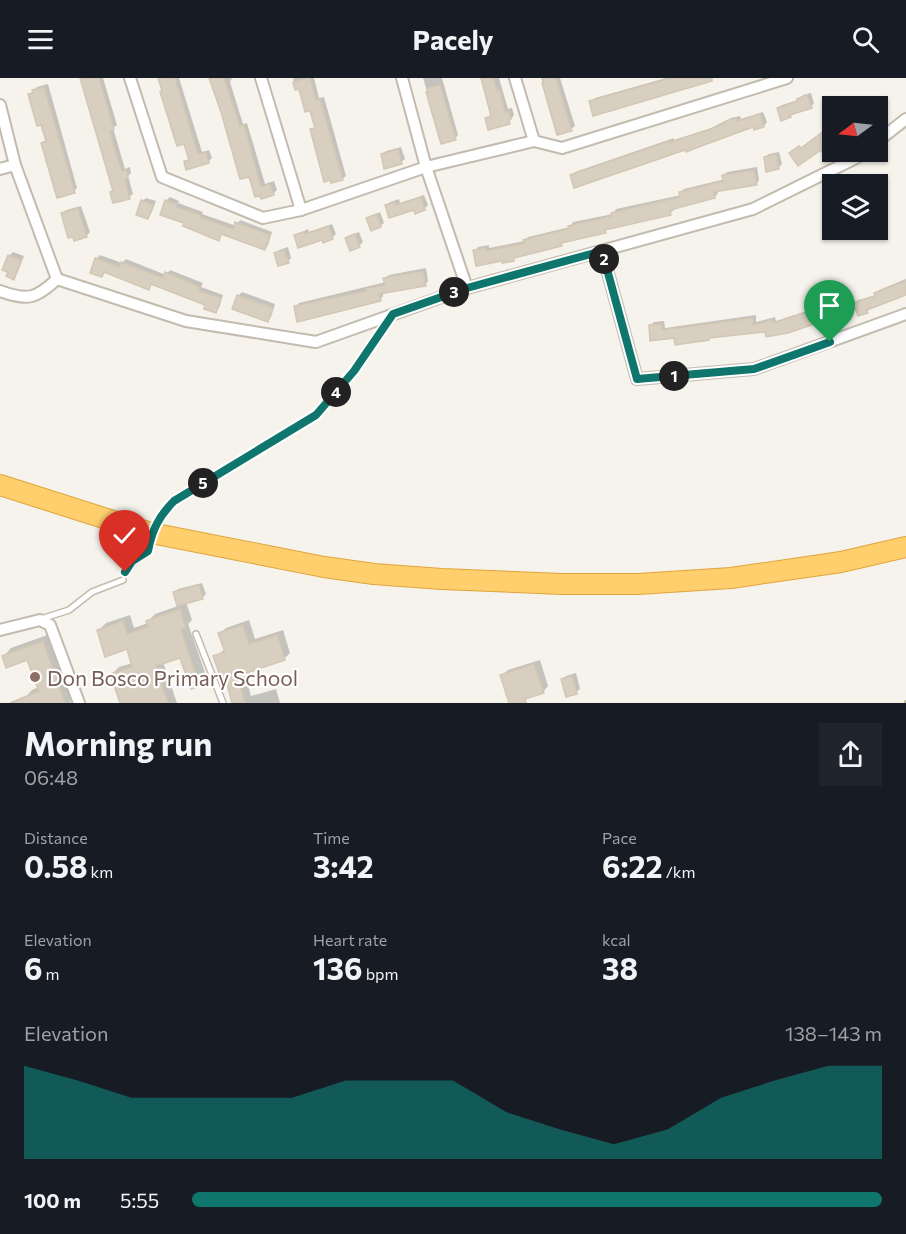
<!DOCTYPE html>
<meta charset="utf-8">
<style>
body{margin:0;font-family:Commissioner,sans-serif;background:#20242c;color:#f1f3f6;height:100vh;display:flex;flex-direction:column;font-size:22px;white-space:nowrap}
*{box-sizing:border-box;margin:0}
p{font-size:20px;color:#9ea1a6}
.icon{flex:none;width:33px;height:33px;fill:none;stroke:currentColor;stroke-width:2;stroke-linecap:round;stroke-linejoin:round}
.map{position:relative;height:625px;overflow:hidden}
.sheet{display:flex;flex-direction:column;background:#171b24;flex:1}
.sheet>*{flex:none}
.needle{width:39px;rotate:255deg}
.buttons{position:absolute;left:822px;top:18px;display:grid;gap:12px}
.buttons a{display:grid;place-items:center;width:66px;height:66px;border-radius:0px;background:#171b24;box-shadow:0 2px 4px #0004;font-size:30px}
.pin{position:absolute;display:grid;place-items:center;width:51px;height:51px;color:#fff;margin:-62px -26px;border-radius:50% 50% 50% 0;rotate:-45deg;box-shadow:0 0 6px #0007}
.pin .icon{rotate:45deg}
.km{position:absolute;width:30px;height:30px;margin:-15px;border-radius:50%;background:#222;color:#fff;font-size:16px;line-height:30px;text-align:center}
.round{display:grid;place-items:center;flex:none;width:63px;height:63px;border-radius:0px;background:#20242c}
.summary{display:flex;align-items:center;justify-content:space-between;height:102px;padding:0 24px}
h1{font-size:33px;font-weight:700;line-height:45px}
.stats{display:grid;grid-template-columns:repeat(3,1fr);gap:9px;height:102px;padding:6px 24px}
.stats div{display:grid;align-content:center}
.stats b{font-size:30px;font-weight:700}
.stats small{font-size:16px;font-weight:400}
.stats p{font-size:16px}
.chart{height:168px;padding:12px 24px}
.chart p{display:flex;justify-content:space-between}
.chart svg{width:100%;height:108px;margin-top:6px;fill:#0f766e;opacity:.7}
ul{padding:0 24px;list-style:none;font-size:20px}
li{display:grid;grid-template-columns:96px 72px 1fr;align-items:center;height:45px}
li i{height:15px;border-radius:8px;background:#0f766e}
header{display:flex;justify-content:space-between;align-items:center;height:78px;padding:0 24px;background:#171b24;font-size:27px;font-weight:700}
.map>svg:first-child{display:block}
.shadow{fill:#0003}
.building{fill:#d8cfc1;stroke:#d3c7b4;stroke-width:1.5}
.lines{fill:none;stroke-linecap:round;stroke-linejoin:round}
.lane-casing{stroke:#c2bbae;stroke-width:8}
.street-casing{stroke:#c2bbae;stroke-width:14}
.highway-casing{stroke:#e0a43c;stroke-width:22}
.path{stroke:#c4b79f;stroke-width:2;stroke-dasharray:3 3;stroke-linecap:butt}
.lane{stroke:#fff;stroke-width:5}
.street{stroke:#fff;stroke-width:10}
.highway{stroke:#ffcf6e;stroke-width:20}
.route-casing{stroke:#fff;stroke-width:12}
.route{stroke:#0f766e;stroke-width:8}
.education-dot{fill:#8d6e63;stroke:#fff;stroke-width:2}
.labels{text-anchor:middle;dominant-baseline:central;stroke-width:4.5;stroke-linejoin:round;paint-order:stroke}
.education-label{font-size:21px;fill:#785e54;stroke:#fff;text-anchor:start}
</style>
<header><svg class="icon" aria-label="menu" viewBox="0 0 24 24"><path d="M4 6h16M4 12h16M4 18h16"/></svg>Pacely<svg class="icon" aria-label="search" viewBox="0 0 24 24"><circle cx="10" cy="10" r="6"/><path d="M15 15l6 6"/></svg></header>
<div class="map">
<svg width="906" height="625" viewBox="0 0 906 625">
<rect width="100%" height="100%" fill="#f6f3ec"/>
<!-- shadow -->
<g class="shadow">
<polygon points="82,0 103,0 117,47 113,50 125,91 130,89 131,95 128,98 133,116 129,119 111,115 114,112"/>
<polygon points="160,0 179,0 202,74 209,72 212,80 208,84 186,84 190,80"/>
<polygon points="211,0 232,0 230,4 243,46 247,45 265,106 274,103 277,112 273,116 262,119"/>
<polygon points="293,0 314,0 319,20 324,19 346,98 342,101 312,52 316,48 310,31 300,9 296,10"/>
<polygon points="423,0 442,0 458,57 455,61 442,64"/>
<polygon points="481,0 499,0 508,31 512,30 514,37 509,44 487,40 492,36"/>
<polygon points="541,0 560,0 575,48 571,51 558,55"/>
<polygon points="666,0 712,0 591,24 595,20"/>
<polygon points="48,6 77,110 74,113 43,65 47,61 29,17 37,9"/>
<polygon points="811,15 814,25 811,29 795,34 790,38 778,30 782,27 798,22 803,17"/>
<polygon points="763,34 767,44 764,48 754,47 686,70 571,97 575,94 674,60 674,62 711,50 731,40 740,38 741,41"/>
<polygon points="401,69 405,81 401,84 382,76 386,73"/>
<polygon points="779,74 782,86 778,90 765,79 769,76"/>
<polygon points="757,89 759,102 756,106 717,112 718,115 715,119 673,129 674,132 670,135 609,149 605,153 565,162 561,166 517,178 513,181 503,181 475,173 478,169 489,167 489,170 525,163 528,159 570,149 573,144 613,136 616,131 681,117 681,115 684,111 725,101 724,97 727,94"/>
<polygon points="424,117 428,127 424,131 387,127 390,124 399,121 400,125"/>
<polygon points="170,119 179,123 178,125 203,134 202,136 236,148 240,142 272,154 268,167 264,170 223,155 218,161 186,144 166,123"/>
<polygon points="146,120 156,123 151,136 148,139 142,123"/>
<polygon points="81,128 90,154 86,158 74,157 63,136 66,132"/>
<polygon points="380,134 384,145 380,148 368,140"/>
<polygon points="332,146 336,156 332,160 296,157 308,151 309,154"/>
<polygon points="359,154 363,164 359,168 347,160 350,157"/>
<polygon points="288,169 291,180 288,183 276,175 279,172"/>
<polygon points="13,174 24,178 17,196 14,200 9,178"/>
<polygon points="100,177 122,185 126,181 166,197 170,192 203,205 201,209 223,217 219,230 215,233 207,226 152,206 149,210 106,193 102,197 96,181"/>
<polygon points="426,190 428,203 425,207 383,214 383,218 380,222 295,229 299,225 386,204 385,200 389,197"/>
<polygon points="906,201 906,216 870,230 867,234 855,226 858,222 876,217 879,212"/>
<polygon points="242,214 275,226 271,239 267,243 238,218"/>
<polygon points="844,221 847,232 844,235 766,253 675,259 650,248 654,244 664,243 665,250 756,237 756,244 775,239 776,243"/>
<polygon points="202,505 206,516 202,520 186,524 192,542 188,546 207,600 199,607 181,578 163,584 177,625 122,625 112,596 119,589 133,585 128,569 98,553 106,545 130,537 134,550 148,545 148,543 155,536 178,528 174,515 178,511"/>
<polygon points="249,542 255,561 283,552 290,575 284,581 244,594 251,618 276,611 280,625 234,625 227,600 215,579 225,571 220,556 226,550"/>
<polygon points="50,556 73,619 70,622 71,625 27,625 25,620 32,612 39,609 28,580 4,578 11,570"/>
<polygon points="540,582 548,608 543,614 529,618 525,622 502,597 508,592"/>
<polygon points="576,595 580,611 576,614 563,601 566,598"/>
</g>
<!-- building -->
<g class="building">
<polygon points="80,0 99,0 114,52 110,53 116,76 122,93 126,92 128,100 125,101 130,121 113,125 110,114 113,113"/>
<polygon points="158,0 175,0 198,76 206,74 209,85 186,92 184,83 189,82 184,66 177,68 160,14 162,13"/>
<polygon points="209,0 224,0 240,48 244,47 261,109 270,106 274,117 261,121 260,118 255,119 249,99 240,101 221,34"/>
<polygon points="307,0 310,0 316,22 320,21 343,102 331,105 331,102 324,104 310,51 315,50 310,33 305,34 299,11 295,12 293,4"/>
<polygon points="481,0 494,0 497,13 500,12 505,34 508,33 511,41 509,42 510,46 488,52 485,40 491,38"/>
<polygon points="542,0 556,0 572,53 557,57 542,5 544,4"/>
<polygon points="671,0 712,0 712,3 593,38 589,23"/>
<polygon points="440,7 456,62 441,66 426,14 428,14 427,10"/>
<polygon points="44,9 75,115 57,120 41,65 46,63 41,47 37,48 28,16 33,15 32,12"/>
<polygon points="807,17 812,30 790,37 791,39 781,43 777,30 798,23 797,21"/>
<polygon points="760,36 764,49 754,52 753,49 696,70 686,74 685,72 574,110 570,97 670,63 671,64 706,53 726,45 726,43 736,40 737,43"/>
<polygon points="832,47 832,66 822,74 821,72 798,88 789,75 799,68 801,70"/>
<polygon points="398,71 402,86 384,91 381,76"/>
<polygon points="776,76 779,91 766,94 764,79"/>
<polygon points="754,92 757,107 714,114 715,120 670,132 671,137 605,152 606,155 561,165 562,168 514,180 514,183 502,185 502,183 476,188 473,172 486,170 486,173 524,165 523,162 568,151 568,148 612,138 611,135 680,119 679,114 723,103 722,97"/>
<polygon points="421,119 425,132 415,136 414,132 389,140 385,127 395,124 396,127"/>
<polygon points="141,122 153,127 148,141 136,137"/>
<polygon points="165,122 177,126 176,129 200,137 200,139 233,151 235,144 270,157 265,172 221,156 219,163 183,148 184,145 160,137"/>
<polygon points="78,130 87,159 74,163 73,159 68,160 61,135"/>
<polygon points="377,136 381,149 371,153 366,140"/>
<polygon points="329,148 333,161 323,165 322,162 298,170 294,157 304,154 305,156"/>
<polygon points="355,156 360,169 350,173 345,160"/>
<polygon points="284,172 289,185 278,188 274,175"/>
<polygon points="8,177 21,182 14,202 6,198 8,194 2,192"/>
<polygon points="95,180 119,189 121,184 163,200 165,194 200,209 199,213 221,220 216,235 204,231 205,227 151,206 149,212 104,194 102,199 90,195"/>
<polygon points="423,193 426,208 379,216 381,223 297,244 294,228 366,213 365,211 385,207 383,200"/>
<polygon points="906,203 906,217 867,232 868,235 858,238 853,225 875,218 874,215"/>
<polygon points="237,217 273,230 268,244 232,231"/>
<polygon points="840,223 844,236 788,255 766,259 765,254 709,260 709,262 675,267 674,260 650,263 649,247 661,246 662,252 753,240 753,247 772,242 773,245"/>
<polygon points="199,507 203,521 177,528 173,514"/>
<polygon points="180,531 186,550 181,552 200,608 191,611 180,580 156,588 168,625 120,625 110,596 132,589 127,571 105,579 97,552 123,543 127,556 148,549 146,543"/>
<polygon points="243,547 249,566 277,557 285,582 238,598 245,625 232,625 226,602 222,603 213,578 225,574 218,555"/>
<polygon points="43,563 65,625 10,625 39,613 27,582 6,590 2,578"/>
<polygon points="534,586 544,615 525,621 526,625 509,625 500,597"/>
<polygon points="572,598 577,616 566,619 561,601"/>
</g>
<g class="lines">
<!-- lane casing -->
<g class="lane-casing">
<g id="lane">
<polyline points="41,541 69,532 92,514 123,502"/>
<polyline points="196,556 223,625"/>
</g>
</g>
<!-- street casing -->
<g class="street-casing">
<g id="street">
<polyline points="130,0 162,99 263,140 301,132 426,89 534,63 562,70 787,0"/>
<polyline points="261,0 301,132"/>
<polyline points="402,0 426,89 467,210"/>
<polyline points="515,0 534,63"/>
<polyline points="0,27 15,87 57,201"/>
<polyline points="878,63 906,41"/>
<polyline points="0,91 15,87"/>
<polyline points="602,173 637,301 754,291 906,236"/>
<polyline points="57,201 186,243 316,264 467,210 753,131 856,80 864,74"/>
<path d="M0,213c27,10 36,8 57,-12"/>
<polyline points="0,552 40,542 50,547 79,625"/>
</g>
</g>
<!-- highway casing -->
<g class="highway-casing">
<polyline id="highway" points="0,407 151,455 324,489 374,496 442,501 562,506 638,506 731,500 841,484 906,469"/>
</g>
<!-- path -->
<g class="path">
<polyline points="158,442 174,423 316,337 354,293 383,251"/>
<polyline points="125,496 132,483 148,473 148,470"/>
<polyline points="905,625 906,619"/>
</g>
<!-- lane -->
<use href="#lane" class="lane"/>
<!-- street -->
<use href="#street" class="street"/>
<!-- highway -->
<use href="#highway" class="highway"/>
</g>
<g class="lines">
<!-- route casing -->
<g class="route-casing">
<path id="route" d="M125,494l7,-11 16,-10c4,-21 11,-35 26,-50l142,-86 38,-44 39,-57 74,-26 135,-37 35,128 117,-10 76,-27"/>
</g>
<!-- route -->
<use href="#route" class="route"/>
</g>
<!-- markers -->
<circle class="education-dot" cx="35" cy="599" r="6"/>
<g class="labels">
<!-- education labels -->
<g class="education-label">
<text x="47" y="599">Don Bosco Primary School</text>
</g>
</g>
</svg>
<div class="buttons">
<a><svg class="needle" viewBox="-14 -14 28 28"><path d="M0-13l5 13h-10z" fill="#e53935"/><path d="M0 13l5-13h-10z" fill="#9ea1a6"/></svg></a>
<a><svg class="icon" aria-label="layers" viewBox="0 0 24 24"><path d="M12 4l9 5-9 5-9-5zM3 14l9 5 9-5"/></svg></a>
</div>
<div class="pin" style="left:830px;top:264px;background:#1e9e55"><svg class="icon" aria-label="arrive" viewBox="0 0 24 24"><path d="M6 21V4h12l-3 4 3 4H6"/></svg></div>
<div class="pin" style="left:125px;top:494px;background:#d93025"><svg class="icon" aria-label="check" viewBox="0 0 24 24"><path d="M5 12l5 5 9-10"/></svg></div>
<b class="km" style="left:674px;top:298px">1</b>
<b class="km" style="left:604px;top:181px">2</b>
<b class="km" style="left:454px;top:214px">3</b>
<b class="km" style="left:336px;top:314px">4</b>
<b class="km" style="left:203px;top:405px">5</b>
</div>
<section class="sheet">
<div class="summary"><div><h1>Morning run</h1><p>06:48</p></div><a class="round"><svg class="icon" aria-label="share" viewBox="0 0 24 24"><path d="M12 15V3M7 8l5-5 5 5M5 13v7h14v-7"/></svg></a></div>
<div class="stats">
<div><p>Distance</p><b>0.58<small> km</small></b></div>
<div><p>Time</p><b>3:42</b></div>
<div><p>Pace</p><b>6:22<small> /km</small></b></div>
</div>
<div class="stats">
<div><p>Elevation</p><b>6<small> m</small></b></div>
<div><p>Heart rate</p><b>136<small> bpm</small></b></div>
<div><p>kcal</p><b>38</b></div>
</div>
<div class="chart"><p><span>Elevation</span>138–143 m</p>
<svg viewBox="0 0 160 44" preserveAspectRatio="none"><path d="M0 44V6L10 12L20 19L30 19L40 19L50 19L60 12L70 12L80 12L90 25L100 32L110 38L120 32L130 19L140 12L150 6L160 6V44z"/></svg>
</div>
<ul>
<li><b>100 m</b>5:55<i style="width:100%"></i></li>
</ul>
</section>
